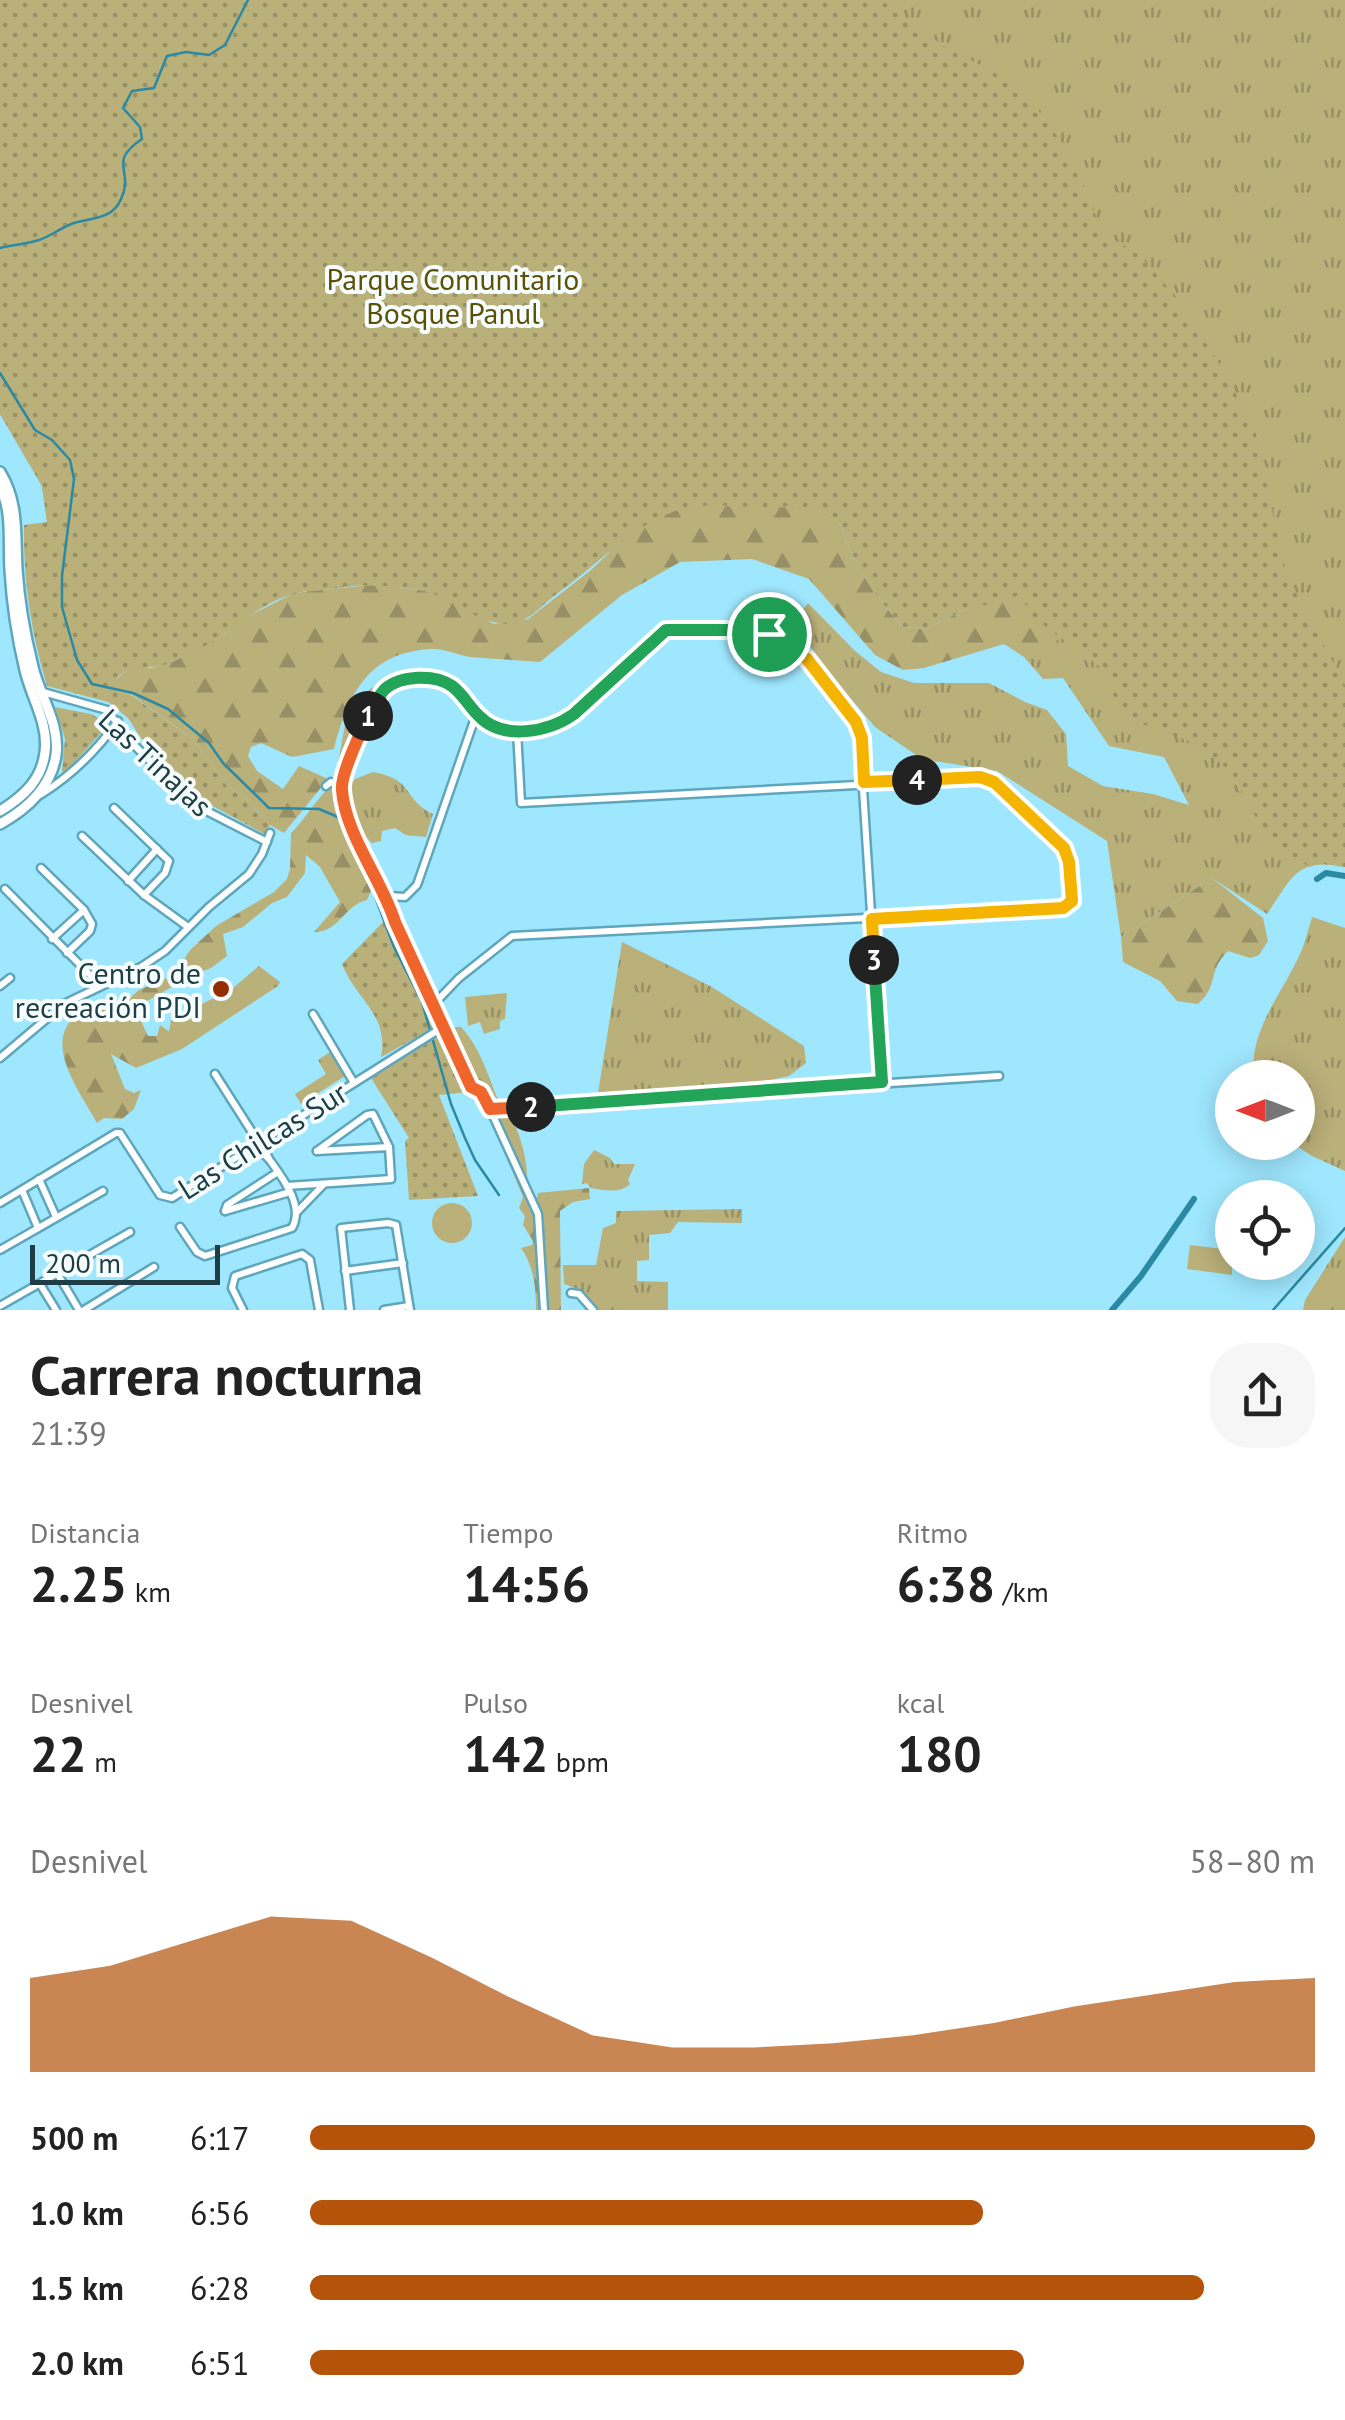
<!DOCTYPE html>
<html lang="es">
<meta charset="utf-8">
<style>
body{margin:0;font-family:"PT Sans",sans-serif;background:#f6f6f6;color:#222;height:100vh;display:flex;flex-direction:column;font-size:38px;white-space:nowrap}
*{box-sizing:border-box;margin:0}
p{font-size:32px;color:#767676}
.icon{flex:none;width:55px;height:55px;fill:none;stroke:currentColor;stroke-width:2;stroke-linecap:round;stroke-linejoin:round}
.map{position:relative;height:1310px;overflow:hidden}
.sheet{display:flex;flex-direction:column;background:#fff;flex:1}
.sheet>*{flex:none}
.needle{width:65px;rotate:270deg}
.fabs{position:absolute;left:1215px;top:1060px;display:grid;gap:20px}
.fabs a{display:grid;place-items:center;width:100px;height:100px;border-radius:50%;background:#fff;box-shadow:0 5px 25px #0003;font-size:50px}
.scale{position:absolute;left:30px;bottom:25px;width:190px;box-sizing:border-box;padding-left:10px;border:5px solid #1e3d45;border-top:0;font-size:28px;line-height:35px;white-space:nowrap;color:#1e3d45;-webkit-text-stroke:8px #f6fdff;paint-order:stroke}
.pin{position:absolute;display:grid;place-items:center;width:85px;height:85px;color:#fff;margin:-42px;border:5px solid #fff;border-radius:50%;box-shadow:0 2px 10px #0007}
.km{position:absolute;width:50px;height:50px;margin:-25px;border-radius:50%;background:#222;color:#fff;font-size:28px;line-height:50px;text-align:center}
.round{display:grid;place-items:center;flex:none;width:105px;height:105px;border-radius:40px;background:#f6f6f6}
.headline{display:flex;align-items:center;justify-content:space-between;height:170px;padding:0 30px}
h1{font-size:55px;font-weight:700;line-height:75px}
.figures{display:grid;grid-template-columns:repeat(3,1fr);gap:15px;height:170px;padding:10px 30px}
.figures div{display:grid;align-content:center}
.figures b{font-size:50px;font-weight:700}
.figures small{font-size:28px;font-weight:400}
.figures p{font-size:28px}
.chart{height:280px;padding:20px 30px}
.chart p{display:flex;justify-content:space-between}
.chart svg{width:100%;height:180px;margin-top:10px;fill:#b45309;opacity:.7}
ul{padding:0 30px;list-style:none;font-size:32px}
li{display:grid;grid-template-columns:160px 120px 1fr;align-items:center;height:75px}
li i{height:25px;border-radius:12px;background:#b45309}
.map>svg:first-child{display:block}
.grass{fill:url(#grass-tufts)}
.forest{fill:url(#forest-firs)}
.park{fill:url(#park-dots)}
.pitch{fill:#bab07a}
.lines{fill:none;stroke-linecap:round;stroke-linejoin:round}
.stream{stroke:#2b8aa3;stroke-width:2.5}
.canal{stroke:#2b8aa3;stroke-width:6}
.minor-casing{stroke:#5ea6bb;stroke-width:11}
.tertiary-casing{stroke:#5ea6bb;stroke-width:14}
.minor{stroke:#fff;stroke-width:6}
.tertiary{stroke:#fff;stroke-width:9}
.split-1-casing{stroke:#fff;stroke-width:20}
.split-2-casing{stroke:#fff;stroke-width:20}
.split-3-casing{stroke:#fff;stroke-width:20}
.split-4-casing{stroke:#fff;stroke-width:20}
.split-5-casing{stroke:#fff;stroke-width:20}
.split-1{stroke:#22a559;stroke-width:12}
.split-2{stroke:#f0652b;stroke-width:12}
.split-3{stroke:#22a559;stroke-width:12}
.split-4{stroke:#f5b400;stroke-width:12}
.split-5{stroke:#f5b400;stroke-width:12}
.poi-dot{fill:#942e00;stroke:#f6fdff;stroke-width:4}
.labels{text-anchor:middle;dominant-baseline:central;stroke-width:8;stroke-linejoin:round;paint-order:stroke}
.park-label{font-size:30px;fill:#5c5004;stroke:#f6fdff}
.street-label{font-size:30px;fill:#1e3d45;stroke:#f6fdff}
.poi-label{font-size:30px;fill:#1e3d45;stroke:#f6fdff;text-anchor:end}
</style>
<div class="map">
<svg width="1345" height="1310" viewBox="0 0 1345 1310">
<defs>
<pattern id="grass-tufts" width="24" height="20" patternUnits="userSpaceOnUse" patternTransform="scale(2.5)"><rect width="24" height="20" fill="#bab07a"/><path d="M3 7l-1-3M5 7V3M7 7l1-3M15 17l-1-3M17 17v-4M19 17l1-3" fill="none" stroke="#979066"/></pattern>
<pattern id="forest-firs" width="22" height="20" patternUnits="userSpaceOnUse" patternTransform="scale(2.5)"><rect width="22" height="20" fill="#bab07a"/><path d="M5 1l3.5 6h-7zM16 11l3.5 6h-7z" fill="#979066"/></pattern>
<pattern id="park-dots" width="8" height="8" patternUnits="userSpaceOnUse" patternTransform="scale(2.5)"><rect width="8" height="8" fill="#bab07a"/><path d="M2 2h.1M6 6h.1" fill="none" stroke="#979066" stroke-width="1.8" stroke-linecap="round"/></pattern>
</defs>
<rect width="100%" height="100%" fill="#9fe7fe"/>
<!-- grass -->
<g class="grass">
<path d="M0,0h1345v867c-49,-10 -53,11 -78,47l-55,-36 -91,59 -14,-96 -110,-70 -75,-12 -47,-32 -55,-64 -24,-44 12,-16 46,47 27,22 33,11h75l36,19 22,8 19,24 2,32 35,20 50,8 36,11 -25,-48 -55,-11 -46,-68 -20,1 -19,-22 19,3 -204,-138 -531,70 -261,-70 -5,-36 -42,-72z"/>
<path d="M373,772c43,8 28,26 60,42l-7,23 -20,-2 -11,-7 -13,3 -1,10 -9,2 -15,-15 -12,-38 10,-11z"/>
<path d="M1312,917l33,11v243l-33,-15 -20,-13 6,-1v-64l-44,-1c-6,-49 32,-87 49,-130 3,-9 6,-20 9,-30z"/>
<polygon points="622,942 712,987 804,1046 806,1063 789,1076 749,1085 598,1093"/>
<polygon points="259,966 280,982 278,986 182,1049 169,1032 171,1020 233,988"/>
<polygon points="507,993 505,1019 500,1021 500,1029 484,1034 480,1022 468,1026 465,997"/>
<polygon points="330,1052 345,1076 301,1104 295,1094 326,1074 318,1060"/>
<path d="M594,1150l16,8 4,6h21l-7,16 2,4c-10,10 -26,6 -39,4l-4,-5 -5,1 2,-20z"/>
<polygon points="742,1209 742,1223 678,1222 670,1233 649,1235 649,1260 637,1261 637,1281 668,1282 668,1310 597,1310 581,1290 564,1284 563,1265 596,1265 603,1228 616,1223 616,1211"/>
<polygon points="1345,1237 1345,1310 1303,1310 1305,1300"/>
</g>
<!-- forest -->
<g class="forest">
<path d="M708,506l104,2 27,14c15,42 34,72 64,105l22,2 35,-17 60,-18 14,24 26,18 -17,25 -19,-4 -20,-13 -80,24 -21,2 -28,-15 -66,-76 -57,-20 -72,3 -58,33 -82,67c-23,-2 -47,-3 -70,-5 -12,-2 -24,-8 -37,-8 -65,2 -85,46 -99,100l-42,8 -31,-14 -10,4 -3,9 9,15 26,18 16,-23 29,13 -44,54 -14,-8 -25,-27 -18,-12 -33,-46 -62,-45 -17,-5v-11l19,-12 18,1 22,-7 50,-26 15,-14 55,-28 85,-9 47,7 33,13 35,20 34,-5 63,-49 25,-24 32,-21 28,-15z"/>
<polygon points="379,683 390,685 363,723 352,769 346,781 335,779 345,725 352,703"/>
<path d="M332,786l7,3 20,58 16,35 -8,18c-23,5 -27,32 -53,32l26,-30 -20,-35 -14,-12 -1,18 -18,24 -15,6 -29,24 -20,7 4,22 -16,12 -22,9 -54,31 13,28h9l3,-11 13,9 9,15 -46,19 -25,-14 14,35 9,4 7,-3 -7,19 -12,10 -18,-1 -7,5c-15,-28 -53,-76 -24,-105l14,2 33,-21 10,-1 9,-8 35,-15 16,-25 26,-24 58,-34 13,-13 3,-10 1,-36c14,-13 29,-40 41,-47z"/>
<path d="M1212,878l51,40 5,23 -9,14 -9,3 -22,-7c-22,22 -8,33 -30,53l-21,-3 -17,-20 -37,-19 -2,-25z"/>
<path d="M448,1027h13c21,23 27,50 39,77 6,15 0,0 9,12 12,14 23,60 16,75l10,16 3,-14 51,-5 1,11 -17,3 -13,9 1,99h-25c0,-23 -2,-43 -15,-62l11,-3 1,-4 -10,-16 2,-9 -6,-8 4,-11 -38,-91 1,-8 -23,-46 -11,-4 -6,-12z"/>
</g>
<!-- park -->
<g class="park">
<path d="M0,0h881l64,47 47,24 37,26 29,41 25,46 20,50 35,19 40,46 50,79 28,56 30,140 59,111v182l-26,-4 -9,4 -27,-15 -25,-31 -27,-50 -40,-29 -51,-19 -25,-23 -12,-31 -69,-51 -14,-23 -60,17 -35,17 -22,-2c-30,-33 -49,-63 -64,-105 -8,-4 -18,-12 -27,-14 -19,-4 -42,0 -61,-1 -23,-2 -53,-4 -76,4 -41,13 -81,57 -117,82 -14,10 -26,26 -43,30 -30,7 -61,-25 -91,-32 -40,-9 -112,-8 -149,10 -19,9 -34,21 -50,33 -12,9 -40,22 -54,28 -22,10 -35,0 -56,17v11l16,5 63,45 33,46 18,12 25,27 -4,10 -59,-32 -67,-66 -12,-19 -12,-10 -8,-6 -61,-16c-16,-54 -24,-106 -23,-161l23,-3 -5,-36 -42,-72z"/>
<polygon points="55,707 91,714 109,724 65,773 62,771 65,739"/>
<path d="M387,918l48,109 -54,30c8,-43 -25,-57 -39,-93z"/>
<polygon points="439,1036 467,1092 439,1095 478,1196 409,1200 405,1141 409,1138 371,1078"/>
</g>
<!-- pitch -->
<g class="pitch">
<circle cx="452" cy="1223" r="20"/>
<polygon points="1190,1245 1232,1250 1232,1275 1187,1269"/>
</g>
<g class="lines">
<!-- stream -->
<g class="stream">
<path d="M0,248c13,-3 26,-4 39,-8 12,-4 23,-13 35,-17 18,-5 39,-4 47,-24 14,-29 -15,-36 21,-60l-2,-12 -17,-19 9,-17 22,-3 13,-32 19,-4 23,3 16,-10 23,-45"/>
<polyline points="0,373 35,430 52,440 70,460 74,479 62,576 62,607 77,660 92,684 133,693 168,709 209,743 223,763 269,808 319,809 338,817 371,886 394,947 422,1002 451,1104 465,1138 475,1160 499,1195"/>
<polyline points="1273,1310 1345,1228"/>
</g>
<!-- canal -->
<g class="canal">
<polyline points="1317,879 1326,873 1345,876"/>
<polyline points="1112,1310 1141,1276 1194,1199"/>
</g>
<!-- minor casing -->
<g class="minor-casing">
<g id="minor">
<polyline points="43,692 107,710 133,744 195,805 267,842"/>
<polyline points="326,786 331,782 341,787 355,832 384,892 387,896 405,897 417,885 476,715"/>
<path d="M341,787c14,-39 27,-110 80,-109 13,1 25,3 35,12 26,23 35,48 77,40 61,-12 83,-71 132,-100l100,2 42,27 52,68 23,356"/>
<path d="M40,795c31,-19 57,-45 78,-74"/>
<polyline points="114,808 169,861 165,873 144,895"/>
<polyline points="82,836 144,895 188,927"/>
<polyline points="41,868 84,910 92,924 90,931 67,953"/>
<polyline points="128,881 157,849"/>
<polyline points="5,889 100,985"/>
<polyline points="387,896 395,922 471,1087 481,1092 490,1109 538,1214 544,1310"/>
<polyline points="52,939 84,910"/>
<polyline points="0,986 10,978"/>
<polyline points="433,1005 459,978 512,936 1065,908 1071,904 1069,862 1065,849 988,778 521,803 517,731"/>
<polyline points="313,1014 354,1083"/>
<polyline points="0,1058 64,1004 141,967 165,951 209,907 249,874 262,854 270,833"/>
<polyline points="215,1074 259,1143"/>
<polyline points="490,1109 999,1076"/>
<polyline points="254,1145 269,1159 261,1141"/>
<polyline points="317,1151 389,1147"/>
<polyline points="39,1179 56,1217"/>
<polyline points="287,1186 391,1179 389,1147 373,1114 367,1115 317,1151"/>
<polyline points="22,1190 38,1228"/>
<polyline points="0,1203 116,1133 120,1133 160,1195 172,1198 443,1027"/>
<polyline points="225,1211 290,1192"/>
<polyline points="225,1211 227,1205 278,1172"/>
<polyline points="297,1212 323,1185"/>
<path d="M180,1227l17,25 8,4 87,-28c13,-22 -10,-51 -23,-69"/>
<polyline points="0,1250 103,1191"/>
<polyline points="345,1271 403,1263"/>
<polyline points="57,1273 79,1310"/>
<polyline points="40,1284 56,1310"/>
<polyline points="571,1293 579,1294 593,1310"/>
<polyline points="0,1306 130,1232"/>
<polyline points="84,1310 154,1267"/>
<polyline points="243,1310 232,1288 235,1276 302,1254 310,1260 319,1310"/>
<polyline points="350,1310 341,1228 388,1223 396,1225 410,1310"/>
<polyline points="384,1310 409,1306"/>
</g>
</g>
<!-- tertiary casing -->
<g class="tertiary-casing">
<g id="tertiary">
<path d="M0,472c19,31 15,62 17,97 2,33 8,66 16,98 7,30 27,56 23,88 -5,33 -29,54 -56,69"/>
<path d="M0,486c13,27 8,55 10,84 2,33 7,67 15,100 6,27 24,53 20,82 -3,28 -22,45 -45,59"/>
</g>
</g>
<!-- minor -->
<use href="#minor" class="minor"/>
<!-- tertiary -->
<use href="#tertiary" class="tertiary"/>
</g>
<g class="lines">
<!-- split-1 casing -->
<g class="split-1-casing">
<path id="split-1" d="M368,716c5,-8 10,-20 17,-27 16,-14 50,-15 67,-3 11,8 17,21 27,30 24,25 70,16 95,-2l92,-84h87l16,4"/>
</g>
<!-- split-2 casing -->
<g class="split-2-casing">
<path id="split-2" d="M368,716c-7,16 -28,59 -26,74 3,44 40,90 53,132l76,165 10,5 9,17 41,-2"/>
</g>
<!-- split-3 casing -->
<g class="split-3-casing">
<polyline id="split-3" points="531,1107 882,1082 874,960"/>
</g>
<!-- split-4 casing -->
<g class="split-4-casing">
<polyline id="split-4" points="874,960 872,919 1063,908 1072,901 1069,862 1064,848 994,782 980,777 917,780"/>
</g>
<!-- split-5 casing -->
<g class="split-5-casing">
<polyline id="split-5" points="769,634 807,659 856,722 862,738 864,782 917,780"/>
</g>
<!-- split-1 -->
<use href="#split-1" class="split-1"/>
<!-- split-2 -->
<use href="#split-2" class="split-2"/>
<!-- split-3 -->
<use href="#split-3" class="split-3"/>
<!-- split-4 -->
<use href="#split-4" class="split-4"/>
<!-- split-5 -->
<use href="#split-5" class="split-5"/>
</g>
<!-- markers -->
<circle class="poi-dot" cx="221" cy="989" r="10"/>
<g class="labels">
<!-- park labels -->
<g class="park-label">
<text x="453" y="278">Parque Comunitario<tspan x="453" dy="34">Bosque Panul</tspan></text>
</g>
<!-- street labels -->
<g class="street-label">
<text transform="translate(156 762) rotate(43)">Las Tinajas</text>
<text transform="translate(262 1140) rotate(-32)">Las Chilcas Sur</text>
</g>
<!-- poi labels -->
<g class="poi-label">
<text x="201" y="972">Centro de<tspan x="201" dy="34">recreación PDI</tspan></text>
</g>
</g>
</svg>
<div class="fabs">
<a><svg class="needle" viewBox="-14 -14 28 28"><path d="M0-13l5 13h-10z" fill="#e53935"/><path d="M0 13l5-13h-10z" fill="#767676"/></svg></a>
<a><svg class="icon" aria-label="locate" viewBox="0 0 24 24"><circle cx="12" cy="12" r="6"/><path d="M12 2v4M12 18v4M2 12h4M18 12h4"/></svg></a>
</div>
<div class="scale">200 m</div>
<div class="pin" style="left:769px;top:634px;background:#1e9e55"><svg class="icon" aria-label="arrive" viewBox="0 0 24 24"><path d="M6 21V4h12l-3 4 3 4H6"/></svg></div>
<b class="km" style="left:368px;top:716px">1</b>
<b class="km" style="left:531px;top:1107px">2</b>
<b class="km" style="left:874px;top:960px">3</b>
<b class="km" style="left:917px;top:780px">4</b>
</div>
<section class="sheet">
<div class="headline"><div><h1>Carrera nocturna</h1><p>21:39</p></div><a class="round"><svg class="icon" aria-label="share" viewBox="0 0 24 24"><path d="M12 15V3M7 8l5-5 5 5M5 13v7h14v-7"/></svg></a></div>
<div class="figures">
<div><p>Distancia</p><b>2.25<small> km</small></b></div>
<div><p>Tiempo</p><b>14:56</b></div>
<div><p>Ritmo</p><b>6:38<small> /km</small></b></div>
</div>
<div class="figures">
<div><p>Desnivel</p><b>22<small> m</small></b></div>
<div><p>Pulso</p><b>142<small> bpm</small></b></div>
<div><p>kcal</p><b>180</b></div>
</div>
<div class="chart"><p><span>Desnivel</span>58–80 m</p>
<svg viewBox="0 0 160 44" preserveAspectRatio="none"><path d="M0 44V21L10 18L20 12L30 6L40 7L50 16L60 26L70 35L80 38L90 38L100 37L110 35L120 32L130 28L140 25L150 22L160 21V44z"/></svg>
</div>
<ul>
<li><b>500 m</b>6:17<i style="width:100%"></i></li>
<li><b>1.0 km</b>6:56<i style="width:67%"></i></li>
<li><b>1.5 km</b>6:28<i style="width:89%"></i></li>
<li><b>2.0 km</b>6:51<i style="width:71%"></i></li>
</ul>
</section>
